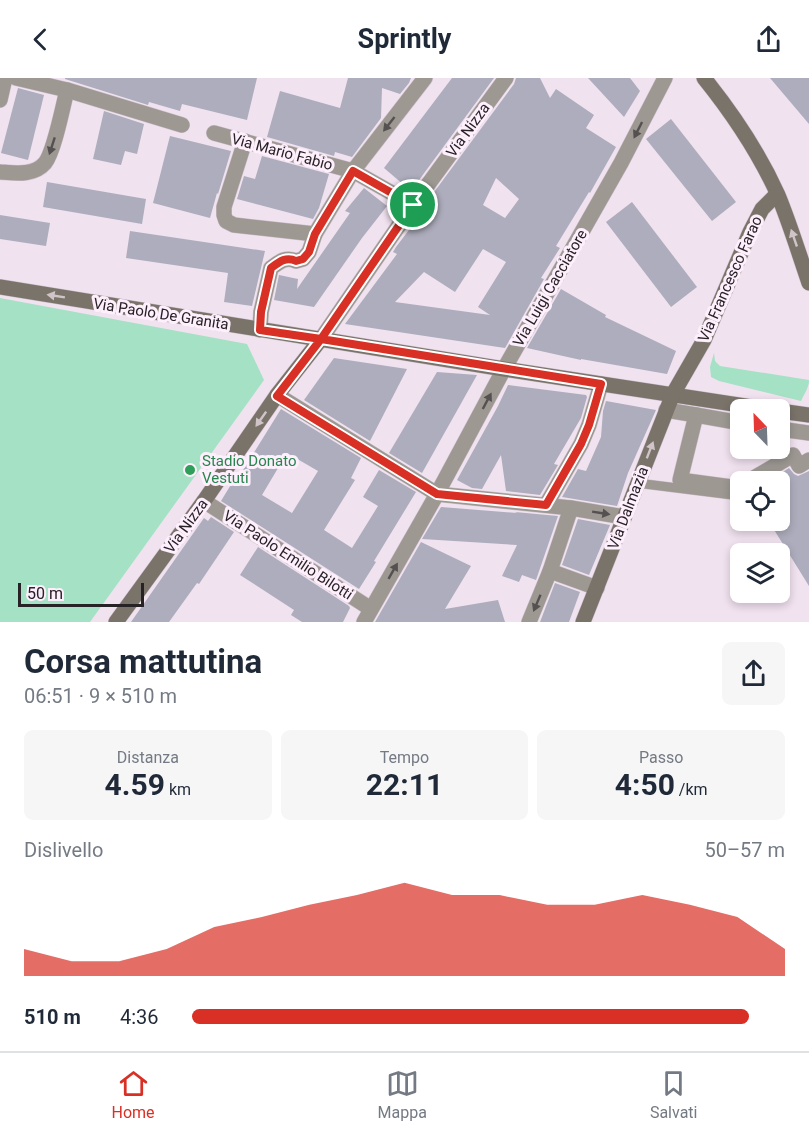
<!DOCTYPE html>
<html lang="it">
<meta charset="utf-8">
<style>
body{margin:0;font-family:Roboto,sans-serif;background:#f6f6f7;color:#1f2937;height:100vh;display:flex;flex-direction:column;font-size:22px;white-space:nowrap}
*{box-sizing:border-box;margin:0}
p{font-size:20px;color:#747a83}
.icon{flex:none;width:33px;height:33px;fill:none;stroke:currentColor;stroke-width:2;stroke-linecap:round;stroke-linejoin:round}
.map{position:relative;height:544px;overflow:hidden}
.sheet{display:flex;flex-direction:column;background:#fff;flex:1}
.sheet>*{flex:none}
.needle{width:39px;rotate:337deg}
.controls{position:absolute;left:730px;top:321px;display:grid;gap:12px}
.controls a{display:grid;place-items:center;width:60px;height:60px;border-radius:9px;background:#fff;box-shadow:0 3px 9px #0003;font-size:30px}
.scale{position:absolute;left:18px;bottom:15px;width:126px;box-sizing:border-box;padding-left:6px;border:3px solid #272226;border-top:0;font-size:16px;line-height:21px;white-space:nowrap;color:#272226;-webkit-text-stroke:4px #feeffc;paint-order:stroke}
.pin{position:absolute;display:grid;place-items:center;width:51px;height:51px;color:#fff;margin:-26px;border:3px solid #fff;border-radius:50%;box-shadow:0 2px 6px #0007}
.round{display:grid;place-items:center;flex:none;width:63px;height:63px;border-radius:9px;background:#f6f6f7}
.summary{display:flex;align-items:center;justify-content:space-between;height:102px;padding:0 24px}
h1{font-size:33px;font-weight:700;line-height:45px}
.figures{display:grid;grid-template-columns:repeat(3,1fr);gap:9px;height:102px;padding:6px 24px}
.figures div{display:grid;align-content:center;border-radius:9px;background:#f6f6f7;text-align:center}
.figures b{font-size:30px;font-weight:700}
.figures small{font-size:16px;font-weight:400}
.figures p{font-size:16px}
.chart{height:168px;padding:12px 24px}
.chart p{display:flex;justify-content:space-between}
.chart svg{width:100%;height:108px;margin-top:6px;fill:#d93025;opacity:.7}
ul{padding:0 24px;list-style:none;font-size:20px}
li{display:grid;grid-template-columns:96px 72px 1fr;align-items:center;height:45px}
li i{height:15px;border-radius:8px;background:#d93025}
header{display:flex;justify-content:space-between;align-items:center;height:78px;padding:0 24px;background:#fff;font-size:27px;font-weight:700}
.tab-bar{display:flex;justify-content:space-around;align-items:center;height:84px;border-top:2px solid #e0e1e3;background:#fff;font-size:16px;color:#747a83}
.tab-bar a{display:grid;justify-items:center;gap:3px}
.tab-bar .selected{color:#d93025}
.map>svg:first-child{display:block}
.green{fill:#a5e1c4}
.building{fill:#adadbd;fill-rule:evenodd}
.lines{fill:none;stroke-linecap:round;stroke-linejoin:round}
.lane-casing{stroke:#ccbfcb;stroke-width:10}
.street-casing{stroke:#ccbfcb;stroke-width:16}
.secondary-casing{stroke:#ccbfcb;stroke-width:16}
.lane{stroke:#9d9892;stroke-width:9}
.street{stroke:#9d9892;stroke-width:15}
.secondary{stroke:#7a736a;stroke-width:15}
.oneway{fill:#565151}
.oneway2{fill:#d0c4c9}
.route-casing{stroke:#fff;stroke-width:12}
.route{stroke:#d93025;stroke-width:8}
.leisure-dot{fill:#2e9e5b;stroke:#feeffc;stroke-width:2}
.labels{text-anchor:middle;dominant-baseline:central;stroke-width:6;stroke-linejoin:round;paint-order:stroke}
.street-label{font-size:15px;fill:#272226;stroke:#feeffc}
.leisure-label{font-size:15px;fill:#27864d;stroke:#feeffc;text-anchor:start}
</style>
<header><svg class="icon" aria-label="back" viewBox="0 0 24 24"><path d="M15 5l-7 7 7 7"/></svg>Sprintly<svg class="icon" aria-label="share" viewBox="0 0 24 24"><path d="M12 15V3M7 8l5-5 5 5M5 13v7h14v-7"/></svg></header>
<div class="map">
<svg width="809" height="544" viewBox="0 0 809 544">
<rect width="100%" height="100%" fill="#f0e2ef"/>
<!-- green -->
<g class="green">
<polygon points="0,220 247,266 264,302 90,544 0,544"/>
<path d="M714,275l1,8 5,5 89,14c0,8 -5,14 -8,21l-82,-20 -8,-4 -1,-10z"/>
</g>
<!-- building -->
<g class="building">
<polygon points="65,0 257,0 247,42 182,26 180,33 149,24 148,27 65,1"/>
<polygon points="348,0 411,0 409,5 400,16 382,10 381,40 352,79 335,74 334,78 267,59 280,13 340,30"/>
<polygon points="452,0 494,0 411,113 384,90"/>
<path d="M516,0h24l10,20 6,-9 38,26 -8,13 30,19 -26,46 -1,-1 -33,54 4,2 -19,30 3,1 -39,69 -160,-24 52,-70 -4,-2 3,-5 32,-42 -2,-2 88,-119zM496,100l23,21 -14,19 -22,-13zM483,171l23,13 -28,45 12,8 -95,-13 29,-30 31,20z"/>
<polygon points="588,0 630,0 640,13 624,39"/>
<polygon points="770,0 809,0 809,46"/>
<polygon points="18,10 44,17 28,82 1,75"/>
<polygon points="104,33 144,46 137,76 125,73 121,87 93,81"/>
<polygon points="671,41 736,124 712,143 646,61"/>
<polygon points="170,58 231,73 218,116 217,115 210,140 153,125"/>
<polygon points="262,78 329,96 319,130 313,141 237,121 244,98 255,101"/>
<polygon points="47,104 146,121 142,146 43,129"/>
<polygon points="364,110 387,128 362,160 314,229 274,222 279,197 298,201 297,211 350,135 345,133"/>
<polygon points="632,124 697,209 671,229 606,144"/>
<polygon points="0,137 50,145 46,168 0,161"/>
<polygon points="130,153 265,173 252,228 224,224 228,195 126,180"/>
<polygon points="561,211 606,237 605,239 676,273 667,296 581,281 581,282 527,270"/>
<polygon points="334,280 407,291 370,363 304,322"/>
<polygon points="437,294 477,297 422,395 389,375"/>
<polygon points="508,307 586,317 587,319 581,340 554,386 558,387 540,417 506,413 501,377 482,411 472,410 457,402 498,328"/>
<polygon points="606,323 656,332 628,395 617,428 562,419 578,391 586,393 601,359 603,333"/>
<path d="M281,331l80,49 -10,20 4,2 -31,50 28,18 26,-42 -15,-9 16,-27 37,22 -42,69 2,1 -17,27 -138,-88 14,-23 2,2zM287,375l31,18 -26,42 -30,-18z"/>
<polygon points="789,390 794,396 798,398 809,393 809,508 768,442 780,442 780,404 767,404"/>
<polygon points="441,429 517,435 515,434 558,438 536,502 522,497 519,504 502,498 517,467 422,461"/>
<polygon points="211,439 234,454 199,506 197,505 169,544 131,544 204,440 208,443"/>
<polygon points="578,441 610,447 589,497 562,487"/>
<polygon points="421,464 471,488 445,531 498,522 505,544 375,544"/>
<polygon points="258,469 349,528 350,530 343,544 302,544 291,537 294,532 240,497"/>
<polygon points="555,505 580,514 569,544 540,544"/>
</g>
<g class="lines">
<!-- lane casing -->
<g class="lane-casing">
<polyline id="lane" points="637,405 741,418"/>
</g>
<!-- street casing -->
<g class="street-casing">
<g id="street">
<polyline points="16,0 67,12 182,47"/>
<polyline points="0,22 5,0"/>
<polyline points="214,55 353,93 413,127"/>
<polyline points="245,63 224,129 224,137 226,143 234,147 315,156"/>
<path d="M0,94c15,1 34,4 45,-9 9,-11 18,-57 22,-73"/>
<path d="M260,252l1,-18 10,-44c8,-6 15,-12 25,-7l7,-2 6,-7 6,-18 38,-63 72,-93"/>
<polyline points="321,261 413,127 506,0"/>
<polyline points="277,317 437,416 571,430 624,439"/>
<polyline points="666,332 696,337"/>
<polyline points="741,345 696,337 680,402 739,410 741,408"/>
<polyline points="780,351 809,355"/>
<polyline points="747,404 793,377 799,388 809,382"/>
<polyline points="204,423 371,531"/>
<polyline points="546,427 581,366 589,347 601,306"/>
<polyline points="550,493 597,510"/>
<polyline points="364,544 437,416 504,291 621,85 665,0"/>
<polyline points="529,544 550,493 571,430"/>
</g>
</g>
<!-- secondary casing -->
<g class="secondary-casing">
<g id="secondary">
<path d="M704,0c29,36 55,75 74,117 12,29 21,59 31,88"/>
<polyline points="0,209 504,291 772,332"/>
<polyline points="780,333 809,337"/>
<polyline points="116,544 204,423 277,317 321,261"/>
<polyline points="583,544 673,316 704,262 750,154 762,131 777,116"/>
</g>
</g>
<!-- lane -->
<use href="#lane" class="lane"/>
<!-- street -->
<use href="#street" class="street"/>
<!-- secondary -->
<use href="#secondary" class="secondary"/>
</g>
<!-- one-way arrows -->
<defs><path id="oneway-solid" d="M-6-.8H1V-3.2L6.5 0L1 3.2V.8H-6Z" transform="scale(1.5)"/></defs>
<g class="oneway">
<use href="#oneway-solid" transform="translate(389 46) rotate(128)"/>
<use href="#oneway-solid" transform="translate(638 52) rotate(117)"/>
<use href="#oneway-solid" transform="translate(52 68) rotate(108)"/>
<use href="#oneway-solid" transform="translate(487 323) rotate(-62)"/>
<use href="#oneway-solid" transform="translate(601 435) rotate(9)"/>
<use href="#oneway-solid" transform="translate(393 493) rotate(-60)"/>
<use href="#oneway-solid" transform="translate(537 525) rotate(113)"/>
</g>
<g class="oneway2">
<use href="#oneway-solid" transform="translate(794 160) rotate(-109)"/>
<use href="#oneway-solid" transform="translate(56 218) rotate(-171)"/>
<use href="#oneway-solid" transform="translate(261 341) rotate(125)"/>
<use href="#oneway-solid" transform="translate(650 372) rotate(-69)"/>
</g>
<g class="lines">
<!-- route casing -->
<g class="route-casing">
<path id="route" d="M413,127l-92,134 -44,57 160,98 109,11 35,-61 8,-19 12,-41 -280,-45 -61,-9 1,-18 10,-44c8,-6 15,-12 25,-7l7,-2 6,-7 6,-18 38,-63 60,34"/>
</g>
<!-- route -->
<use href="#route" class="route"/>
</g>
<!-- markers -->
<circle class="leisure-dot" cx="190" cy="392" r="6"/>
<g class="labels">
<!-- street labels -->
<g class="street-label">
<text transform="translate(468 52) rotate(-54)">Via Nizza</text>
<text transform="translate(282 74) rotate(15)">Via Mario Fabio</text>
<text transform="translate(730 201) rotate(-66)">Via Francesco Farao</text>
<text transform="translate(550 210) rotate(-60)">Via Luigi Cacciatore</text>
<text transform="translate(161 236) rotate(9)">Via Paolo De Granita</text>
<text transform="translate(628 430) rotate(-69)">Via Dalmazia</text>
<text transform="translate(186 448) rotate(-54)">Via Nizza</text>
<text transform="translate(288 477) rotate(33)">Via Paolo Emilio Bilotti</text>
</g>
<!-- leisure labels -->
<g class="leisure-label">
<text x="202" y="383">Stadio Donato<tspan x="202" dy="17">Vestuti</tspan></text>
</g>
</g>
</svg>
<div class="controls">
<a><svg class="needle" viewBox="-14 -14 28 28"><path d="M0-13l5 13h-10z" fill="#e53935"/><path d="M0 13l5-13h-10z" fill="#747a83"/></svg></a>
<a><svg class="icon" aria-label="locate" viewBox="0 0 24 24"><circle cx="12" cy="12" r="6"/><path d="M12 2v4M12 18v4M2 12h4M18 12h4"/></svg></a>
<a><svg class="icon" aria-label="layers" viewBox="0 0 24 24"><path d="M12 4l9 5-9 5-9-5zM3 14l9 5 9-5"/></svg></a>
</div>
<div class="scale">50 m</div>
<div class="pin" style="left:413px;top:127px;background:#1e9e55"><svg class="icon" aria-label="arrive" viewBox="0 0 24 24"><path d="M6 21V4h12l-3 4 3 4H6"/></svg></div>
</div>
<section class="sheet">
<div class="summary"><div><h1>Corsa mattutina</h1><p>06:51 · 9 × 510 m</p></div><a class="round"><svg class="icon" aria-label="share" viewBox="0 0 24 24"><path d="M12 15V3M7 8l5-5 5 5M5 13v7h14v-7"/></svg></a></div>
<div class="figures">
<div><p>Distanza</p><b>4.59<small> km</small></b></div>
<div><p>Tempo</p><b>22:11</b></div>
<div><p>Passo</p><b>4:50<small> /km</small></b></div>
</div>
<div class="chart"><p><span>Dislivello</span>50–57 m</p>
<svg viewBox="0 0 160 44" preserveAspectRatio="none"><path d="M0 44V33L10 38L20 38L30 33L40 24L50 20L60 15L70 11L80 6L90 11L100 11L110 15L120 15L130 11L140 15L150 20L160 33V44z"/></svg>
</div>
<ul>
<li><b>510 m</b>4:36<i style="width:94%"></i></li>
</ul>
</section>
<nav class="tab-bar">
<a class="selected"><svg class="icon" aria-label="home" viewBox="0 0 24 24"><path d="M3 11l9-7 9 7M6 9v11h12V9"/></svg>Home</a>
<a><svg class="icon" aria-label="map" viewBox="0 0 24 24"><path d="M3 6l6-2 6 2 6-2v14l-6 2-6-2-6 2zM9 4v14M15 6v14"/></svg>Mappa</a>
<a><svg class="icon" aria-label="saved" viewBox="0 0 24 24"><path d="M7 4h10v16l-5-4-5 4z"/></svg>Salvati</a>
</nav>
